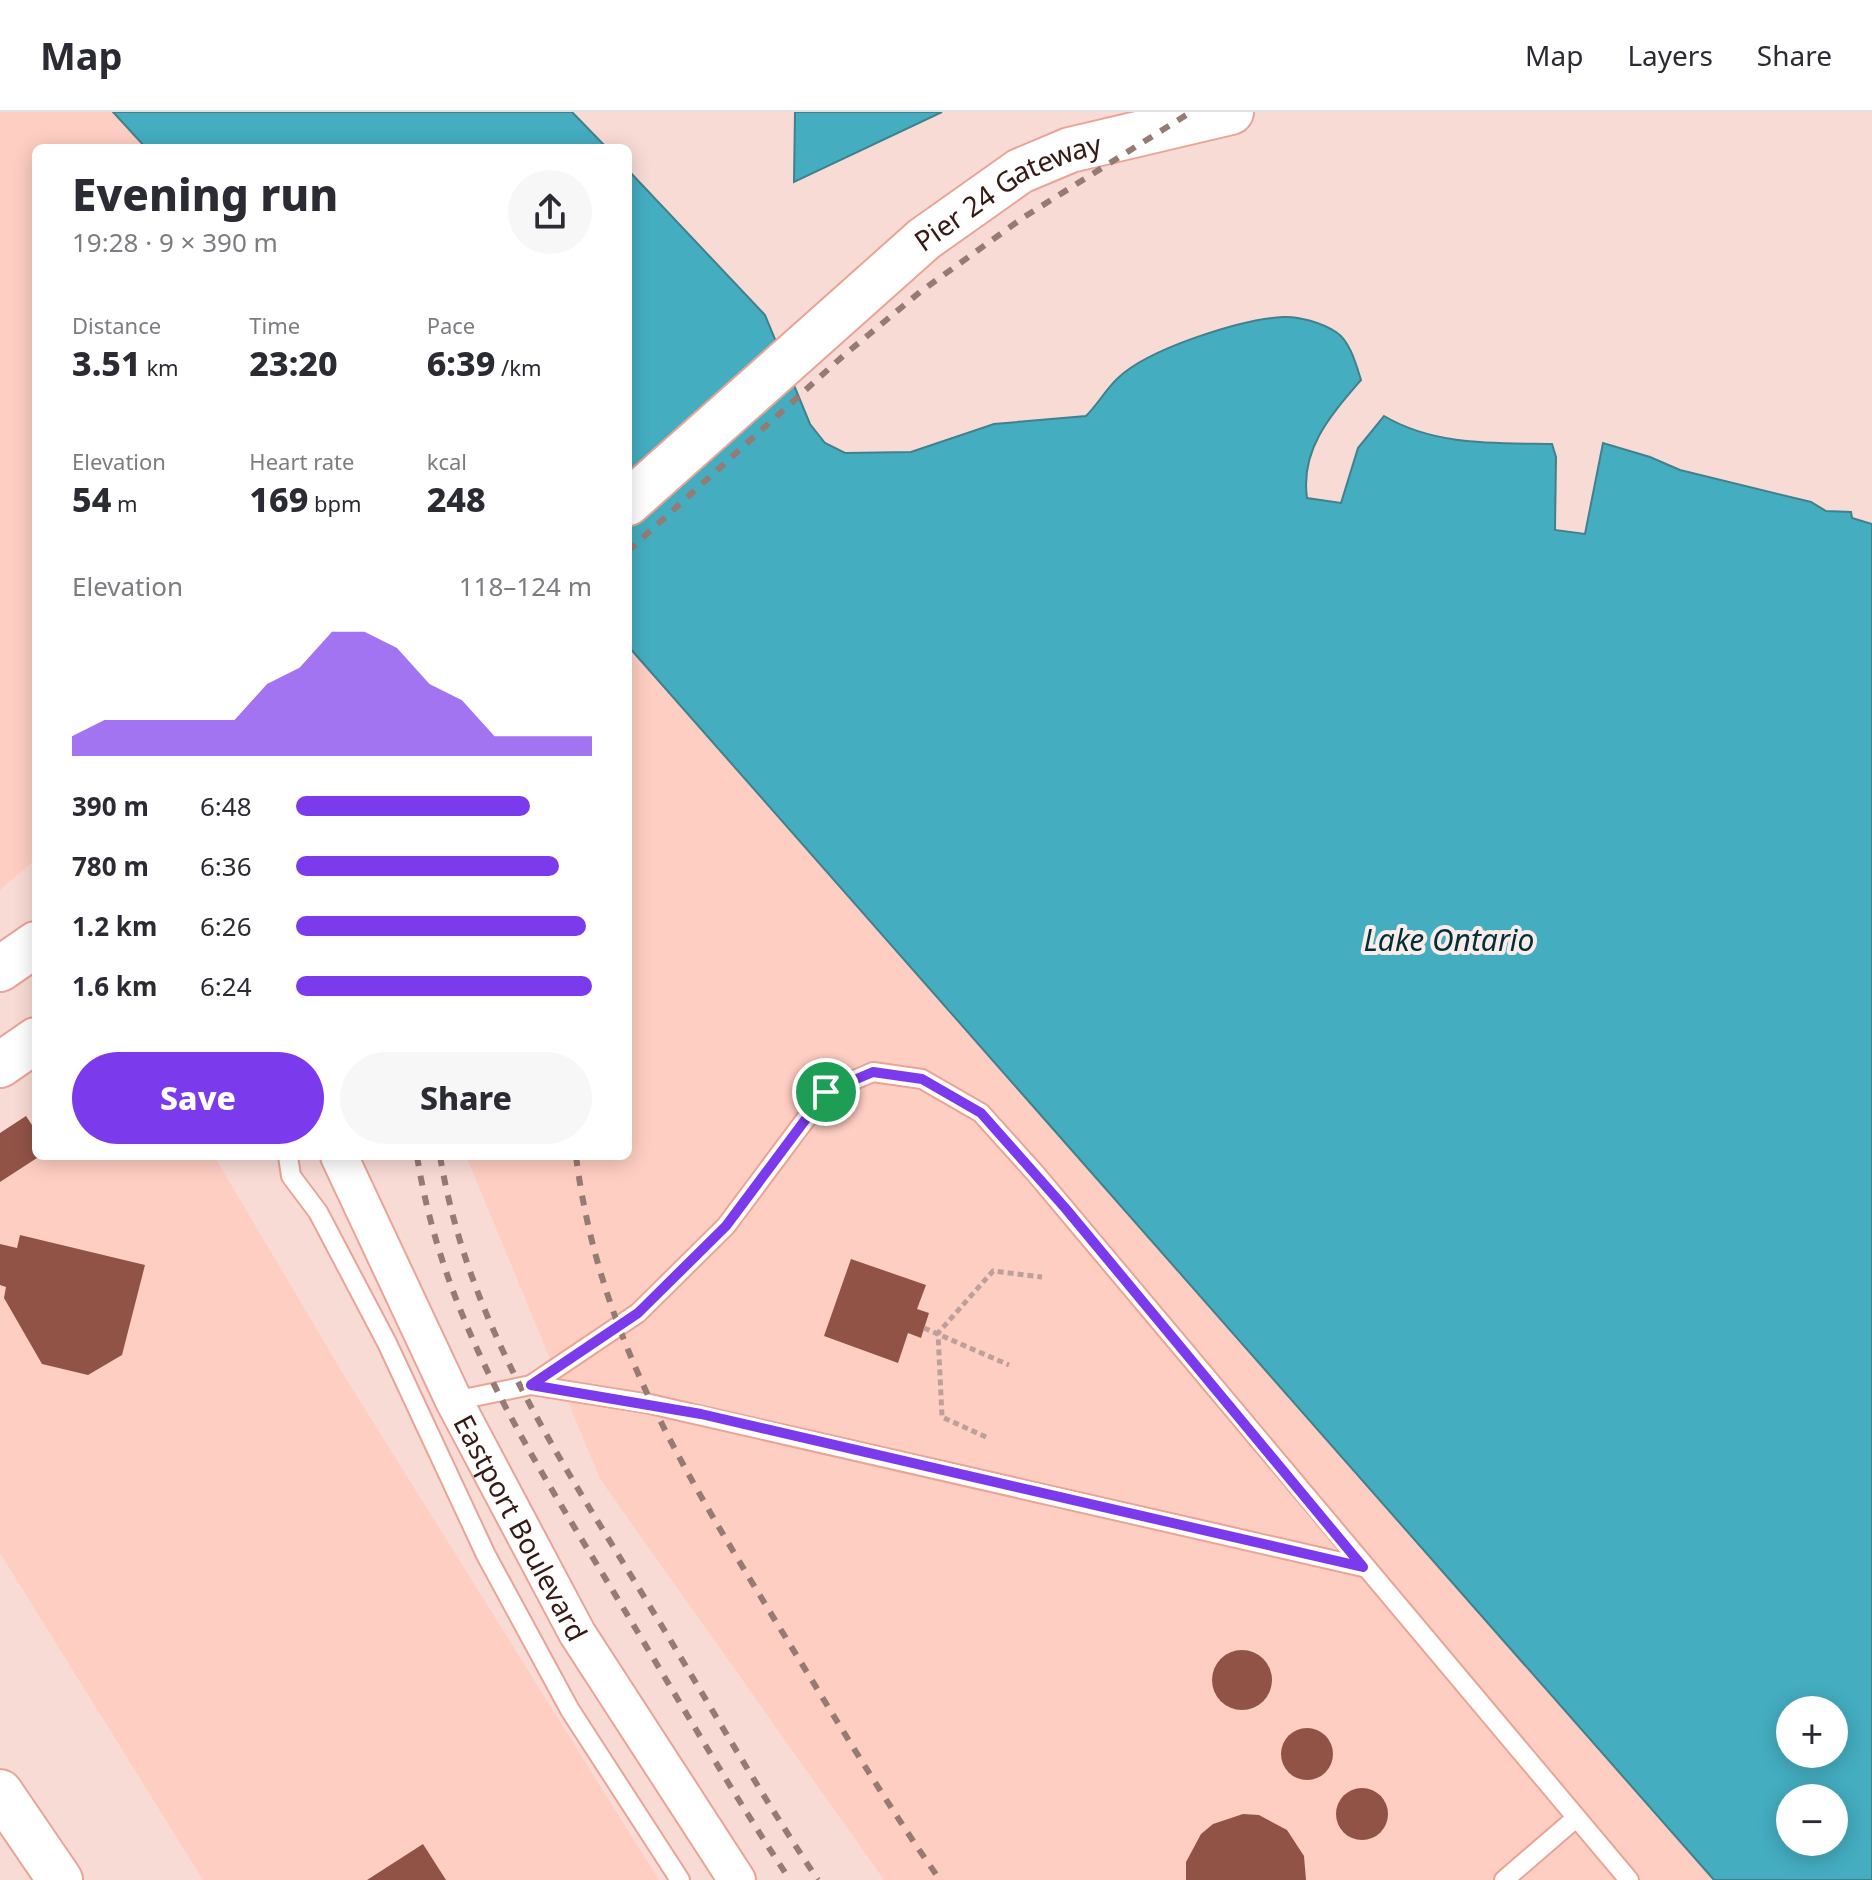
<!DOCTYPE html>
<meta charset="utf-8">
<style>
body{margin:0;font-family:"Noto Sans",sans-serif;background:#f7f7f7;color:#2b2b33;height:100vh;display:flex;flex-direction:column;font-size:30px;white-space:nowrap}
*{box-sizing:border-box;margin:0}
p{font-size:26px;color:#7c7c81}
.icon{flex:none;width:44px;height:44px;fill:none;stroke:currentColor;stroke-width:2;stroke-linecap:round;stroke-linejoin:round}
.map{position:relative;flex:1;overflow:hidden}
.sheet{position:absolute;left:32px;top:32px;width:600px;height:1016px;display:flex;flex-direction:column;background:#fff;border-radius:12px;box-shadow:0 4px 20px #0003}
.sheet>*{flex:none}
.tools{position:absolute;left:1776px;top:1584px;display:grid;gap:16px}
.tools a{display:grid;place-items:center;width:72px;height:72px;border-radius:50%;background:#fff;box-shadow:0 4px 20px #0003;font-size:40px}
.pin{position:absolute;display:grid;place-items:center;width:68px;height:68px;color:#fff;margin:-34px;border:4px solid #fff;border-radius:50%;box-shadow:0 2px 8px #0007}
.round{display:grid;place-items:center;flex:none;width:84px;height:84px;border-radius:42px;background:#f7f7f7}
.overview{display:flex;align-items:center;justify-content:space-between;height:136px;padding:0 40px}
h1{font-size:44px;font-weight:800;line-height:60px}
.metrics{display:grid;grid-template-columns:repeat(3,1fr);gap:12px;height:136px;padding:8px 40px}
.metrics div{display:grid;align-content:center}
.metrics b{font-size:34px;font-weight:800}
.metrics small{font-size:22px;font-weight:400}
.metrics p{font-size:22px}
.chart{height:224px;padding:16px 40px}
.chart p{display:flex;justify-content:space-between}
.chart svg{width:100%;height:144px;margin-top:8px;fill:#7c3aed;opacity:.7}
.button{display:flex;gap:16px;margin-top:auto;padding:16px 40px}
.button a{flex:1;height:92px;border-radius:48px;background:#7c3aed;color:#fff;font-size:32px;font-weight:800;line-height:92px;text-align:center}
.button a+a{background:#f7f7f7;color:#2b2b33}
ul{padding:0 40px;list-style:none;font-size:26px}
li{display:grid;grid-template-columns:128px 96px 1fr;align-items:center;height:60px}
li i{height:20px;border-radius:10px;background:#7c3aed}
header{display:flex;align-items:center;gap:48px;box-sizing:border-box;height:112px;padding:0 40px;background:#fff;border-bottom:2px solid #e1e1e2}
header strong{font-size:38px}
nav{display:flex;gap:44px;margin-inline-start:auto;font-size:28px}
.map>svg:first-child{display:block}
.built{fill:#ffcec3}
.water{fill:#44adc0;stroke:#40818d;stroke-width:2;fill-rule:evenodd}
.building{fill:#925347}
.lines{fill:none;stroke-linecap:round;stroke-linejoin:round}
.service-casing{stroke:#e9a495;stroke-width:22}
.minor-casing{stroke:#e9a495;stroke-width:40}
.tertiary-casing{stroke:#e9a495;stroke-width:48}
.secondary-casing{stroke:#e9a495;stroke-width:48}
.path{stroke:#bda09a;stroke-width:5;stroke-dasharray:6 4;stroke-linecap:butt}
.service{stroke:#fff;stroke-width:18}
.minor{stroke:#fff;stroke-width:36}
.tertiary{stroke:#fff;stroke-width:44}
.secondary{stroke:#fff;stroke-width:44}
.rail{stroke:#967a74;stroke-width:6;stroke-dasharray:10 10;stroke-linecap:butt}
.route-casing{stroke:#fff;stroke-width:16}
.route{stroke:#7c3aed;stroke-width:10}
.labels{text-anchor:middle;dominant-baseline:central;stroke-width:8;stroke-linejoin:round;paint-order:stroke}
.street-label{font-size:28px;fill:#351a15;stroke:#fbece9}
.water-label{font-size:30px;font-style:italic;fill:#003139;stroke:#fbece9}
</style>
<header>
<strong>Map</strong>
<nav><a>Map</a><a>Layers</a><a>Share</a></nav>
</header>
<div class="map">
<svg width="1872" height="1768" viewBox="0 0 1872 1768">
<rect width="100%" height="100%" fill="#f9dbd5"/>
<!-- built -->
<g class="built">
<polygon points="0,0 113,0 146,36 36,36 36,747 0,778"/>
<polygon points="628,534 1714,1768 884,1768 600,1367 466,1044 628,1044"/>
<polygon points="36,1008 36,1044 214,1044 345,1265 659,1768 203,1768 0,1441 0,1033"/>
</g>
<!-- water -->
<g class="water">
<polygon points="113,0 572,0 607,36 146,36"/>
<polygon points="795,0 942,0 794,70"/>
<path d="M628,58l137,145 45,109 15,19 20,10 66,-1 83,-28 92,-8c12,-12 20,-27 32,-38 30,-29 123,-59 165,-61 16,-1 39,6 53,15 14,9 20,32 25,48 -30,35 -61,69 -54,118l34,5 17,-55 26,-32c51,30 110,27 168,28l4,13 -1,73 30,4 18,-91 47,14 30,13 131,32 15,9 25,1 1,6 20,6v1356h-158l-1086,-1234zM1790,1598h44v44h-44zM1790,1686h44v44h-44z"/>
</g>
<!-- building -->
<g class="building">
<polygon points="26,1004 36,1019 36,1044 40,1044 0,1070 0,1021"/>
<polygon points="20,1123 145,1153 122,1243 88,1263 42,1252 4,1186 6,1175 0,1173 0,1132 17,1136"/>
<polygon points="851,1147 926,1173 917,1197 929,1201 921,1226 908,1221 898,1251 824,1224"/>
<circle cx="1242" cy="1568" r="30"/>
<circle cx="1307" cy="1642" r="26"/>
<circle cx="1362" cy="1702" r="26"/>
<polygon points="1243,1702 1259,1703 1287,1718 1304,1744 1306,1768 1186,1768 1186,1750 1201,1722 1213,1712"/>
<polygon points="423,1732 446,1768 367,1768"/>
</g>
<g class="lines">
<!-- service casing -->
<g class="service-casing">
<g id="service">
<polyline points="288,1044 291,1064 318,1100 387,1231 486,1443 570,1598 680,1768"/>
<polyline points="531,1273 638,1201 726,1114 826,980 873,960 922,967 981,1001 1035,1061 1629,1768"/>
<polyline points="454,1289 531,1273 650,1292 1363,1455"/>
<polyline points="1504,1768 1576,1706"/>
</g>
</g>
<!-- minor casing -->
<g class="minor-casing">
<g id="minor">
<path id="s1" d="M339,1044l115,245 123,232 160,247"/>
</g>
</g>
<!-- tertiary casing -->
<g class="tertiary-casing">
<g id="tertiary">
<path id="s2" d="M628,391l296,-264 96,-68 50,-21 161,-38"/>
<polyline points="0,857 36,832"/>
<polyline points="0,953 36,928"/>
</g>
</g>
<!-- secondary casing -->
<g class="secondary-casing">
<polyline id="secondary" points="0,1680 60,1768"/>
</g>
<!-- path -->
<g class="path">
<polyline points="924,1216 1009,1253"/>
<polyline points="986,1325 942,1305 938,1221 993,1159 1042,1165"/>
</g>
<!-- service -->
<use href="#service" class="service"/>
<!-- minor -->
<use href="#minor" class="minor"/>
<!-- tertiary -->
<use href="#tertiary" class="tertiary"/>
<!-- secondary -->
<use href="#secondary" class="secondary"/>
<!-- rail -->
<g class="rail">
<polyline points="628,439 843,244 920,180 1024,105 1191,0"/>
<path d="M417,1044c27,170 118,305 205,450 55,91 109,185 168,274"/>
<path d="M440,1044c28,168 119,301 206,444 57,93 111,189 172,280"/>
<path d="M576,1044c23,183 112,321 205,474 52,84 102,169 159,250"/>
</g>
</g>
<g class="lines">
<!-- route casing -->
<g class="route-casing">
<polygon id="route" points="873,960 922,967 981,1001 1066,1097 1363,1455 701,1302 531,1273 638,1201 726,1114 826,980"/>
</g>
<!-- route -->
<use href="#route" class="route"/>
</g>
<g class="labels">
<!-- street labels -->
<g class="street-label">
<text stroke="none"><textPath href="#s2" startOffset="494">Pier 24 Gateway</textPath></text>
<text stroke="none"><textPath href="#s1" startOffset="414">Eastport Boulevard</textPath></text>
</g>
<!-- water labels -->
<g class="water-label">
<text x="1449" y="827">Lake Ontario</text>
</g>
</g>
</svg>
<div class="tools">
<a>+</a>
<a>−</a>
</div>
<div class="pin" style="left:826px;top:980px;background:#1e9e55"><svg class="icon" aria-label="arrive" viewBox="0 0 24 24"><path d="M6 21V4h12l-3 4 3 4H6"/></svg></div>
<section class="sheet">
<div class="overview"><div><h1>Evening run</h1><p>19:28 · 9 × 390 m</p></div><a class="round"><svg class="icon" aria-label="share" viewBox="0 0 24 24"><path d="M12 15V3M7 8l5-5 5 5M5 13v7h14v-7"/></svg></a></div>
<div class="metrics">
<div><p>Distance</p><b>3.51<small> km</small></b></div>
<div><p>Time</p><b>23:20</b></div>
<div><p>Pace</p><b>6:39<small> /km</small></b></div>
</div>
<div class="metrics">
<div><p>Elevation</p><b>54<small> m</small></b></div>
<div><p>Heart rate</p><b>169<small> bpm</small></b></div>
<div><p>kcal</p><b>248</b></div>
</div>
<div class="chart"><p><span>Elevation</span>118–124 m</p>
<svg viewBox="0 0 160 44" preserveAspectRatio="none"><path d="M0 44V38L10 33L20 33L30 33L40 33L50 33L60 22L70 17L80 6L90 6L100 11L110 22L120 27L130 38L140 38L150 38L160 38V44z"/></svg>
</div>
<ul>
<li><b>390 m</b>6:48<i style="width:79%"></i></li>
<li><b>780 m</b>6:36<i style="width:89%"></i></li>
<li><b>1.2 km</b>6:26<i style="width:98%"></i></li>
<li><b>1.6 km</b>6:24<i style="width:100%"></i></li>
</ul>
<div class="button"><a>Save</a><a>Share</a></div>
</section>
</div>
